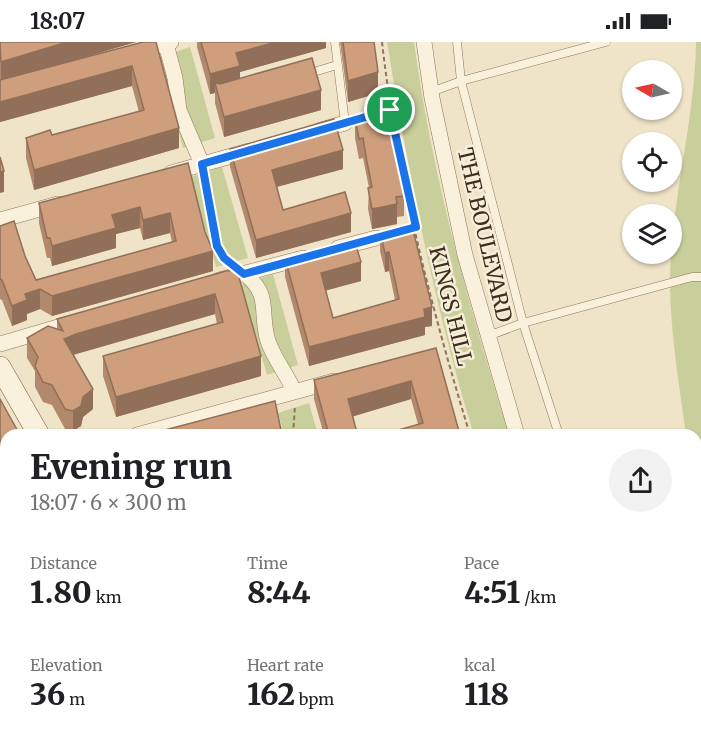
<!DOCTYPE html>
<meta charset="utf-8">
<style>
body{margin:0;font-family:Merriweather,serif;background:#f2f2f2;color:#202124;height:100vh;display:flex;flex-direction:column;font-size:22px;white-space:nowrap}
*{box-sizing:border-box;margin:0}
p{font-size:20px;color:#757577}
.icon{flex:none;width:33px;height:33px;fill:none;stroke:currentColor;stroke-width:2;stroke-linecap:round;stroke-linejoin:round}
.map{position:relative;flex:1;overflow:hidden}
.side{position:absolute;left:0px;top:387px;width:702px;height:320px;display:flex;flex-direction:column;background:#fff;border-radius:18px 18px 0 0;box-shadow:0 2px 4px #0004}
.side>*{flex:none}
.needle{width:39px;rotate:279deg}
.buttons{position:absolute;left:622px;top:18px;display:grid;gap:12px}
.buttons a{display:grid;place-items:center;width:60px;height:60px;border-radius:50%;background:#fff;box-shadow:0 2px 4px #0004;font-size:30px}
.pin{position:absolute;display:grid;place-items:center;width:51px;height:51px;color:#fff;margin:-26px;border:3px solid #fff;border-radius:50%;box-shadow:0 2px 6px #0007}
.round{display:grid;place-items:center;flex:none;width:63px;height:63px;border-radius:32px;background:#f2f2f2}
.summary{display:flex;align-items:center;justify-content:space-between;height:102px;padding:0 30px}
h1{font-size:33px;font-weight:800;line-height:45px}
.stats{display:grid;grid-template-columns:repeat(3,1fr);gap:9px;height:102px;padding:6px 30px}
.stats div{display:grid;align-content:center}
.stats b{font-size:30px;font-weight:800}
.stats small{font-size:16px;font-weight:400}
.stats p{font-size:16px}
.status{display:flex;justify-content:space-between;align-items:center;height:42px;padding:0 30px;background:#fff;direction:ltr}
.status svg{height:16px;fill:currentColor}
.map>svg:first-child{display:block}
.green{fill:#c9cf9b}
.lines{fill:none;stroke-linecap:round;stroke-linejoin:round}
.lane-casing{stroke:#8d765c;stroke-width:9}
.street-casing{stroke:#8d765c;stroke-width:16}
.secondary-casing{stroke:#6f573f;stroke-width:22}
.path{stroke:#8d765c;stroke-width:2;stroke-dasharray:4.5 3;stroke-linecap:butt}
.lane{stroke:#faf1dc;stroke-width:8}
.street{stroke:#faf1dc;stroke-width:15}
.secondary{stroke:#faf1dc;stroke-width:21}
.wall{fill:#b2896c}
.shaded-wall{fill:#916f58}
.building{fill:#cf9f7d;stroke:#916f58;stroke-width:1.5}
.route-casing{stroke:#fff;stroke-width:12}
.route{stroke:#1a73e8;stroke-width:8}
.labels{text-anchor:middle;dominant-baseline:central;stroke-width:5;stroke-linejoin:round;paint-order:stroke}
.street-label{font-size:21px;fill:#3d2e20;stroke:#f7eed8}
</style>
<div class="status"><b>18:07</b><svg viewBox="0 0 49 12"><path d="M0 12V9h3v3zM5 12V6h3v6zM10 12V3h3v9zM15 12V0h3v12zM26 1h20v11H26zM47 4h2v5h-2z"/></svg></div>
<div class="map">
<svg width="701" height="706" viewBox="0 0 701 706">
<rect width="100%" height="100%" fill="#f0e4c8"/>
<!-- green -->
<g class="green">
<path d="M387,0h27c18,134 55,264 95,393h-35c-40,-129 -65,-260 -87,-393z"/>
<path d="M696,0h5v450h-5v-57h-10c-7,-51 -16,-104 -16,-155 1,-80 25,-159 26,-238z"/>
<polygon points="190,5 215,96 183,106 158,16"/>
<polygon points="222,125 248,216 216,225 190,135"/>
<polygon points="273,232 298,323 267,333 241,243"/>
<polygon points="309,361 318,393 284,393 278,371"/>
<polygon points="6,662 6,700 265,700 271,706 0,706 0,667"/>
</g>
<g class="lines">
<!-- lane casing -->
<g class="lane-casing">
<g id="lane">
<polyline points="335,0 345,81"/>
<polyline points="457,0 461,39 523,281 559,393"/>
<polyline points="307,32 337,23"/>
<polyline points="431,50 461,39 606,0"/>
<polyline points="488,294 523,281 692,235 701,235"/>
<polyline points="696,486 701,485"/>
<polyline points="363,706 366,700"/>
</g>
</g>
<!-- street casing -->
<g class="street-casing">
<g id="street">
<polyline points="424,0 432,56 465,213 517,393"/>
<polyline points="166,2 175,36 179,68 202,122"/>
<polyline points="138,10 171,0"/>
<polyline points="318,89 345,81"/>
<polyline points="171,131 249,109"/>
<polyline points="0,178 58,162"/>
<polyline points="338,206 376,196"/>
<path d="M245,232c27,22 14,38 23,67 6,18 19,33 26,50"/>
<polyline points="219,238 303,216"/>
<polyline points="0,302 75,280"/>
<polyline points="137,393 334,339"/>
<polyline points="0,464 6,461"/>
<polyline points="0,645 6,640"/>
<polyline points="661,700 665,706"/>
</g>
</g>
<!-- secondary casing -->
<g class="secondary-casing">
<g id="secondary">
<polyline points="0,325 39,393"/>
<polyline points="379,700 390,706"/>
</g>
</g>
<!-- path -->
<g class="path">
<path d="M382,0c15,133 49,265 88,393"/>
<polyline points="375,72 390,68"/>
<path d="M205,137c3,26 3,67 25,84"/>
<polyline points="401,189 416,185"/>
<polyline points="293,393 295,364"/>
<polyline points="410,700 421,706"/>
</g>
<!-- lane -->
<use href="#lane" class="lane"/>
<!-- street -->
<use href="#street" class="street"/>
<!-- secondary -->
<use href="#secondary" class="secondary"/>
</g>
<!-- wall -->
<g class="wall">
<polygon points="0,0 136,0 70,19 143,0 179,106 34,148 26,116 26,96 52,93 139,70 132,44 0,80"/>
<polygon points="197,0 326,0 326,6 240,30 240,36 321,68 224,95 215,61 215,51 210,52 197,5"/>
<polygon points="340,0 374,0 378,51 348,60"/>
<polygon points="355,76 404,154 404,174 397,175 397,182 372,187 368,167 369,146 363,116 359,117 355,96"/>
<polygon points="230,107 343,127 277,145 283,168 351,190 256,216 230,125"/>
<polygon points="188,121 213,229 52,274 40,267 27,272 27,278 12,284 2,258 0,257 0,184 25,214 36,238 172,200 170,191 143,198 140,186 116,192 116,206 52,224 50,216 47,216 39,181 39,161"/>
<polygon points="380,190 432,284 425,285 425,293 309,324 285,235 285,216 361,239 325,248 333,276 395,258 389,229 385,230 380,209"/>
<polygon points="226,229 261,334 116,375 103,334 103,314 217,282 215,272 73,313 93,367 83,375 81,384 73,389 65,387 52,363 43,360 35,345 35,329 27,316 27,296 57,287 57,277"/>
<polygon points="436,306 460,393 418,382 411,357 353,374 357,391 361,393 324,393 314,357 314,338"/>
<polygon points="0,357 6,393 6,450 5,451 0,442"/>
<polygon points="429,700 514,700 512,706 442,706"/>
</g>
<!-- shaded-wall -->
<g class="shaded-wall">
<polygon points="67,0 136,0 1,40 1,20"/>
<polygon points="276,0 326,0 326,6 240,30 240,44 215,41 215,51 210,52 210,32 236,11"/>
<polygon points="132,24 132,44 0,80 0,60"/>
<polygon points="378,30 378,51 348,60 348,39"/>
<polygon points="321,48 321,68 224,95 224,75"/>
<polygon points="179,86 179,106 34,148 34,128"/>
<polygon points="343,108 343,127 272,146 272,128"/>
<polygon points="4,129 4,150 0,151 0,130"/>
<polygon points="397,162 397,182 372,187 372,167"/>
<polygon points="140,165 140,186 116,192 116,206 52,224 52,204 112,173"/>
<polygon points="170,171 170,191 143,198 143,178"/>
<polygon points="351,171 351,190 256,216 256,198"/>
<polygon points="213,209 213,229 52,274 52,254"/>
<polygon points="389,210 389,229 385,230 385,211"/>
<polygon points="361,220 361,239 321,250 321,231"/>
<polygon points="40,247 40,267 27,272 27,278 12,284 12,264 25,252"/>
<polygon points="215,252 215,272 76,312 64,317 64,297 76,292"/>
<polygon points="432,265 432,284 425,285 425,293 309,324 309,305"/>
<polygon points="261,314 261,334 116,375 116,355"/>
<polygon points="411,339 411,357 348,376 348,357"/>
<polygon points="93,347 93,367 83,375 81,384 73,389 73,369 83,355"/>
<polygon points="6,430 6,450 5,451 5,431"/>
<polygon points="6,614 6,623 0,628 0,620"/>
<polygon points="502,700 514,700 512,706 502,706"/>
</g>
<!-- building -->
<g class="building">
<polygon points="0,0 67,0 1,20"/>
<polygon points="143,0 156,0 179,86 34,128 26,96 50,88 52,93 144,68 132,24 0,60 0,38"/>
<polygon points="201,0 276,0 236,11 240,24 210,32"/>
<polygon points="343,0 374,0 378,30 348,39"/>
<polygon points="312,16 321,48 224,75 215,41 220,42"/>
<polygon points="377,70 381,77 388,76 404,154 396,155 397,162 372,167 368,146 372,145 367,120 363,96 359,97 355,76"/>
<polygon points="334,77 343,108 272,128 283,168 345,150 351,171 256,198 230,107"/>
<polygon points="0,115 4,129 0,130"/>
<polygon points="188,121 205,190 213,209 52,254 40,247 25,252 27,258 12,264 2,238 0,237 0,184 14,179 25,214 36,238 176,199 170,171 143,178 140,165 112,173 116,186 52,204 50,196 47,196 39,161"/>
<polygon points="402,184 405,191 413,188 432,265 424,267 425,275 309,305 285,216 354,197 361,220 321,231 333,276 399,257 389,210 385,211 380,190"/>
<polygon points="237,228 261,314 116,355 103,314 223,280 215,252 76,292 64,297 93,347 83,355 81,364 73,369 65,367 52,343 43,340 35,324 38,315 27,296 48,284 63,289 57,277 226,229"/>
<polygon points="436,306 460,393 381,393 423,381 411,339 348,357 357,391 361,393 329,393 314,338"/>
<polygon points="0,357 20,393 6,393 6,430 5,431 0,422"/>
<polygon points="275,359 282,393 146,393"/>
<polygon points="0,486 6,494 6,614 0,620"/>
<polygon points="545,700 607,700 611,706 544,706"/>
</g>
<g class="lines">
<!-- route casing -->
<g class="route-casing">
<polygon id="route" points="390,68 416,185 244,232 224,216 217,204 202,122"/>
</g>
<!-- route -->
<use href="#route" class="route"/>
</g>
<g class="labels">
<!-- street labels -->
<g class="street-label">
<text transform="translate(485 193) rotate(77)">THE BOULEVARD</text>
<text transform="translate(451 264) rotate(76)">KINGS HILL</text>
</g>
</g>
</svg>
<div class="buttons">
<a><svg class="needle" viewBox="-14 -14 28 28"><path d="M0-13l5 13h-10z" fill="#e53935"/><path d="M0 13l5-13h-10z" fill="#757577"/></svg></a>
<a><svg class="icon" aria-label="locate" viewBox="0 0 24 24"><circle cx="12" cy="12" r="6"/><path d="M12 2v4M12 18v4M2 12h4M18 12h4"/></svg></a>
<a><svg class="icon" aria-label="layers" viewBox="0 0 24 24"><path d="M12 4l9 5-9 5-9-5zM3 14l9 5 9-5"/></svg></a>
</div>
<div class="pin" style="left:390px;top:68px;background:#1e9e55"><svg class="icon" aria-label="arrive" viewBox="0 0 24 24"><path d="M6 21V4h12l-3 4 3 4H6"/></svg></div>
<section class="side">
<div class="summary"><div><h1>Evening run</h1><p>18:07 · 6 × 300 m</p></div><a class="round"><svg class="icon" aria-label="share" viewBox="0 0 24 24"><path d="M12 15V3M7 8l5-5 5 5M5 13v7h14v-7"/></svg></a></div>
<div class="stats">
<div><p>Distance</p><b>1.80<small> km</small></b></div>
<div><p>Time</p><b>8:44</b></div>
<div><p>Pace</p><b>4:51<small> /km</small></b></div>
</div>
<div class="stats">
<div><p>Elevation</p><b>36<small> m</small></b></div>
<div><p>Heart rate</p><b>162<small> bpm</small></b></div>
<div><p>kcal</p><b>118</b></div>
</div>
</section>
</div>
